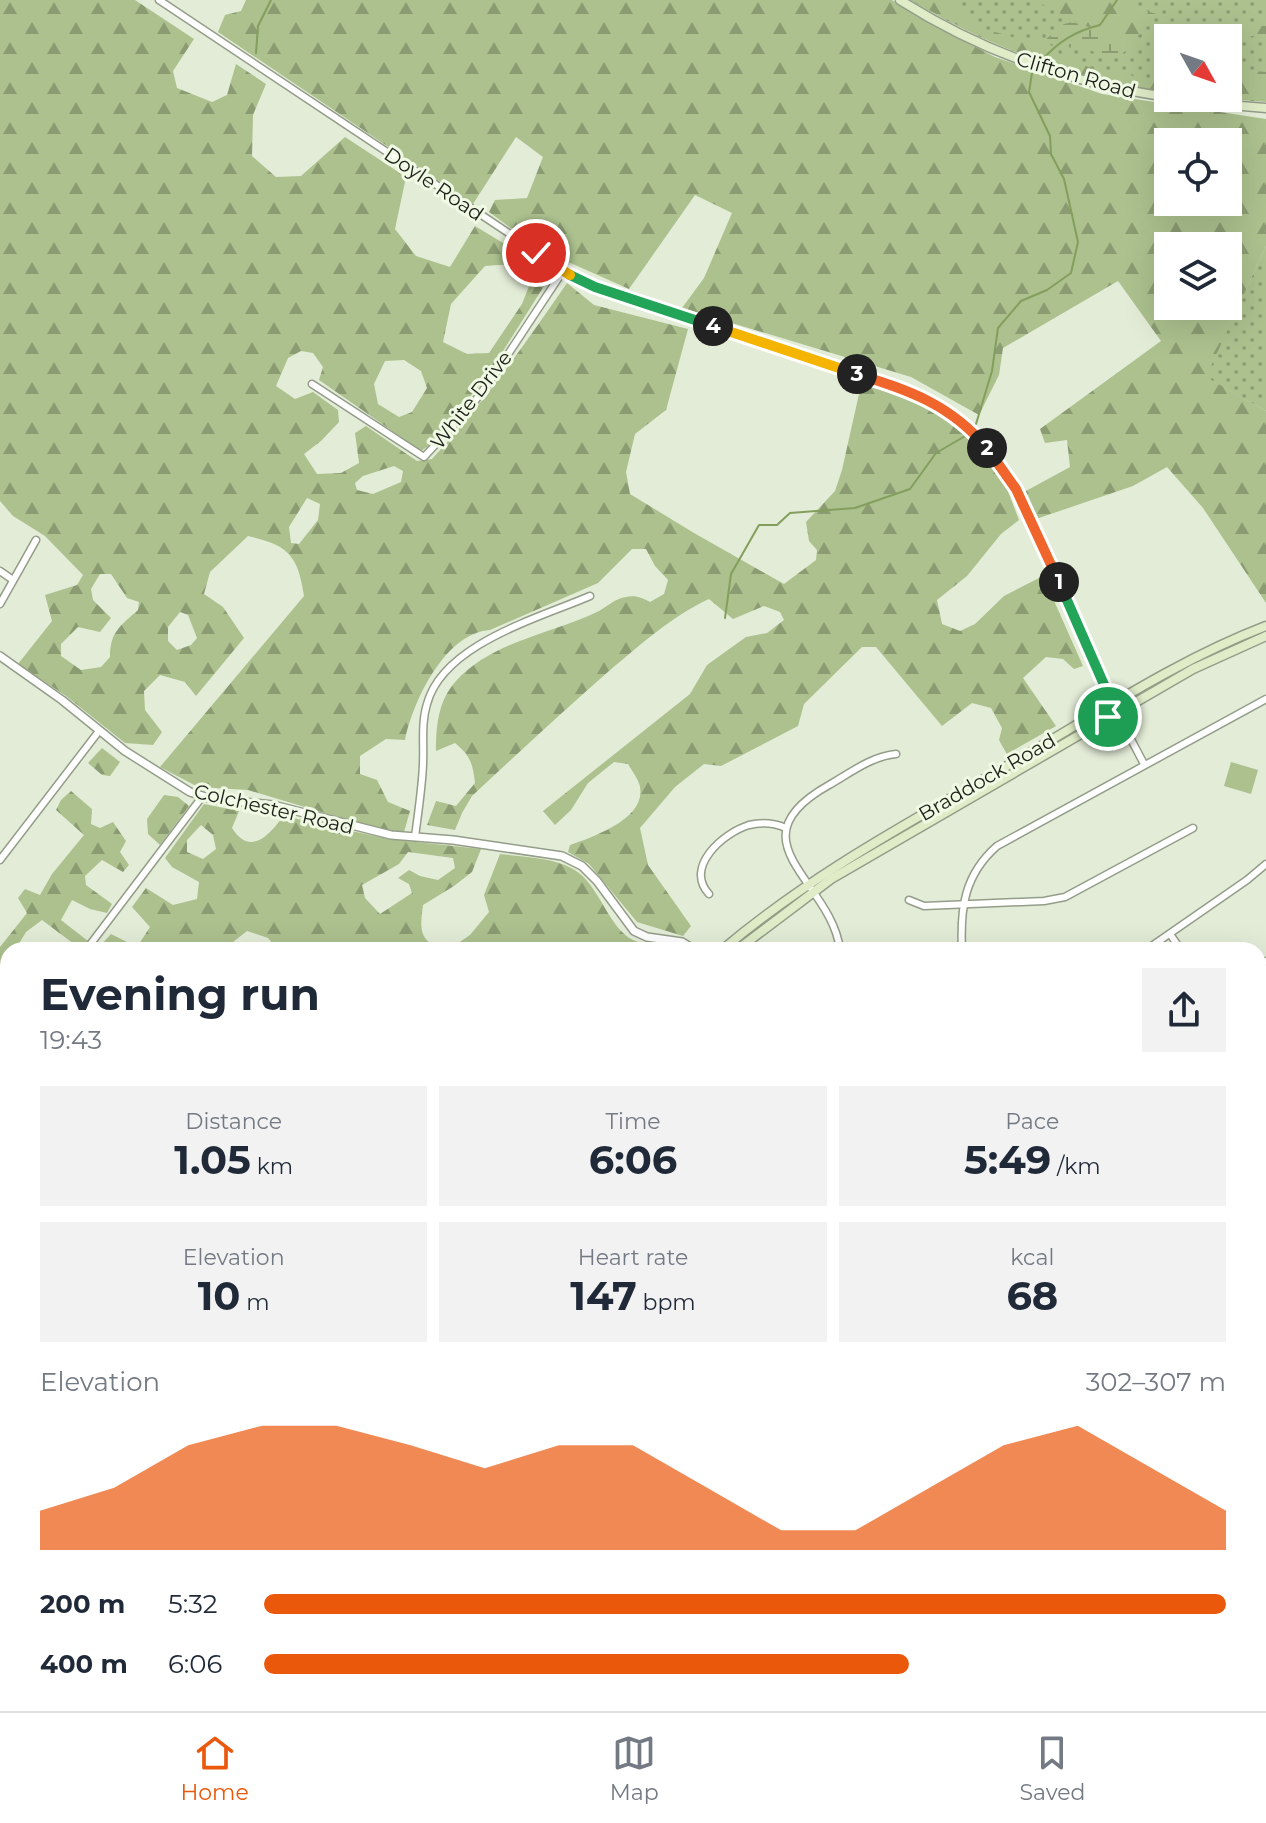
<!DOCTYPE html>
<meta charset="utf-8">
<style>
body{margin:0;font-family:Montserrat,sans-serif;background:#f2f2f3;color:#1f2937;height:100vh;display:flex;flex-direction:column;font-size:30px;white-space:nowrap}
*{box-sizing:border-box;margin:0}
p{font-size:26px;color:#747a83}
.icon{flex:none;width:44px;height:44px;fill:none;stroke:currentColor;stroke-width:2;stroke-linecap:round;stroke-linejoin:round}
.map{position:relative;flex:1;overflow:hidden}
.sheet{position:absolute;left:0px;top:942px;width:1266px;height:770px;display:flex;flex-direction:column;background:#fff;border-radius:24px 24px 0 0;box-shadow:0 8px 32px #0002}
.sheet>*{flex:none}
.needle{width:52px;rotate:130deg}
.tools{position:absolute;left:1154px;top:24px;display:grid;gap:16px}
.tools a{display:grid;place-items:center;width:88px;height:88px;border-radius:0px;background:#fff;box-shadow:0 8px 32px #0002;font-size:40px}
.pin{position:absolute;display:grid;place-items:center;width:68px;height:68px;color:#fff;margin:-34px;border:4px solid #fff;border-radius:50%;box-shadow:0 2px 8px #0007}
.km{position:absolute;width:40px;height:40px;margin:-20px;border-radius:50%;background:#222;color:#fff;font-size:22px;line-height:40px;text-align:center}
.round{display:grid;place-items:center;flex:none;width:84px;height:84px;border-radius:0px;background:#f2f2f3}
.summary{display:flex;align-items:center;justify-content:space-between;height:136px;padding:0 40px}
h1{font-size:44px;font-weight:700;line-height:60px}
.figures{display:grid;grid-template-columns:repeat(3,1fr);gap:12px;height:136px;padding:8px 40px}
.figures div{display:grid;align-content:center;border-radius:0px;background:#f2f2f3;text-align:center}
.figures b{font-size:40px;font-weight:700}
.figures small{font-size:22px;font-weight:400}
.figures p{font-size:22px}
.chart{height:224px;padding:16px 40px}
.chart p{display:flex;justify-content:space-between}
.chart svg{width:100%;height:144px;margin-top:8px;fill:#ea580c;opacity:.7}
ul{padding:0 40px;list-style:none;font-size:26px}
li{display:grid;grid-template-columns:128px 96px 1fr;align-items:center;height:60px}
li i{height:20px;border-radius:10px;background:#ea580c}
.tabs{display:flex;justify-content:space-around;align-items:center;height:112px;border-top:2px solid #e0e1e3;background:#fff;font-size:22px;color:#747a83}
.tabs a{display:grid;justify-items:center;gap:4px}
.tabs .selected{color:#ea580c}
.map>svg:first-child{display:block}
.grass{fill:url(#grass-dots)}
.forest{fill:url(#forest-firs);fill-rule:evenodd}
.wetland{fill:url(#wetland-marsh)}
.park{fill:url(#park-tufts)}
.garden{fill:#acc18e}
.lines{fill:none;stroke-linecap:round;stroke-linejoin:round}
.stream{stroke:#849e5d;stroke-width:2}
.minor-casing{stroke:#949d89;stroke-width:9}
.tertiary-casing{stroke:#949d89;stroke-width:10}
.secondary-casing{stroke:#949d89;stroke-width:11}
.minor{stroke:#fff;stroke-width:6}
.tertiary{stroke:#fff;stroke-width:7}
.secondary{stroke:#dfecc7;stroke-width:8}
.split-1-casing{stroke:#fff;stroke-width:16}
.split-2-casing{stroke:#fff;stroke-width:16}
.split-3-casing{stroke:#fff;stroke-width:16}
.split-4-casing{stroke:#fff;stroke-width:16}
.split-5-casing{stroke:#fff;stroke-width:16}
.split-6-casing{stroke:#fff;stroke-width:16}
.split-1{stroke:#22a559;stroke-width:10}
.split-2{stroke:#f0652b;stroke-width:10}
.split-3{stroke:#f0652b;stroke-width:10}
.split-4{stroke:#f5b400;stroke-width:10}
.split-5{stroke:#22a559;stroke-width:10}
.split-6{stroke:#f5b400;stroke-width:10}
.labels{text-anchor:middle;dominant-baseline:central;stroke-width:6;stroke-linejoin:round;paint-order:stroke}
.street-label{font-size:20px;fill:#1d2019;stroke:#f0f9e4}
</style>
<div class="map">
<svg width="1266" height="1711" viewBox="0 0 1266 1711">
<defs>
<pattern id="grass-dots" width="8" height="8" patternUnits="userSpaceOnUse" patternTransform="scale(2)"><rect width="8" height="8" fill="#acc18e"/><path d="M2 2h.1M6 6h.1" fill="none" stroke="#8b9c73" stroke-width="1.8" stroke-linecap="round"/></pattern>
<pattern id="forest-firs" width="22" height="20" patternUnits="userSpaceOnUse" patternTransform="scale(2)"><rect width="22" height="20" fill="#acc18e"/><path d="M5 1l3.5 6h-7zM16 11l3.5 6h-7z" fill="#8b9c73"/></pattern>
<pattern id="wetland-marsh" width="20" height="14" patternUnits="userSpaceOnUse" patternTransform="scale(2)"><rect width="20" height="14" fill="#acc18e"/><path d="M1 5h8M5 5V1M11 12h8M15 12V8" fill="none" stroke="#8b9c73"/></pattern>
<pattern id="park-tufts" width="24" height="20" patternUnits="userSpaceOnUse" patternTransform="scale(2)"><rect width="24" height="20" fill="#acc18e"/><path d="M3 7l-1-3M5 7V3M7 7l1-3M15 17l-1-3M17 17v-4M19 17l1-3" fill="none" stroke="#8b9c73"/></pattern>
</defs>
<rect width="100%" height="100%" fill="#e3ecd7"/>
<!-- grass -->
<g class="grass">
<path d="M910,0h356v102l-51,-4h13v-60h-60v55c-92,-13 -178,-46 -258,-93z"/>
<polygon points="1266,246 1266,411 1205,377"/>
</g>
<!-- forest -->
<g class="forest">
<path d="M0,0h135l59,39 -21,32 4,17 35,14 15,-7 9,-31 30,20 -13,31 -1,41 24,21 25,-1 44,-39 61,40 -11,52 21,27 34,11 25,-41 46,28 -7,10 -29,2 -34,38 -8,38 24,12 22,-1 33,-49 15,-38 14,9 -63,100 -58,70 -9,6 -102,-71 4,-13 -10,-14 -12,-2 -13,7 -12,28 19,13 18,-7 25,18 1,12 -18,19 -17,13 13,20 24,-1 18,-10 -4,-30 11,-7 51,35 15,-2c51,-55 93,-115 135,-176l27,22 94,24 -22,81 -31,24 -9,38 4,22 64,39 90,51 32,-24 1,-10 -8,-9 -3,-19 29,-31 7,-21 19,-85 45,11 37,19 45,43 18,28 13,34 -18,14 -34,42 -30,24 5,24 18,7 15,-7 29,-28 39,-20 40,90 -9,3 -11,-10 -17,-2 -23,21 33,48 -49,28 -8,-14 3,-12 -11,-20 -19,-5 -30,23 -66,-79h-14l-58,57 -6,22 -77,40 -17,-2 -29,23 -35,41 8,37 43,61 -8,10 -46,-14 -48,-58 -21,-12 2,-7c22,-8 76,-26 70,-58 -1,-7 -8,-16 -12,-23l-14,-2 -26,21 -17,27 -16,15 -12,-14 147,-117 17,-29 39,-28 21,-4 17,-13 -4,-8 -16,-6 -31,13 -24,-20c-37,17 -69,46 -100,72 -47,41 -92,83 -137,125l-10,17 -7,17 -28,-5 9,-24 20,5 19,-23c-2,-19 -5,-28 -20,-40l-19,8c0,-25 2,-50 20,-70 36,-40 96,-47 143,-70 9,-5 17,-13 27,-14 10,-2 16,1 24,5l14,-8 4,-14 -13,-14 -9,-17h-14l-34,34 -108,47c-45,3 -77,71 -85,110l-19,-1 -26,17v18l17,6 11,22 22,9 -6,21 -23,-2 -133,-40 -50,-3 -38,-20 144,-171c-6,-41 -16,-51 -56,-60l-38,36 -6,22 19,13 21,31 -48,58 -11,-14 -25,-7 -16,16 1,19 17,22 -9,13 -28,-2 -59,-47 -48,-32 34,-43 -7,-26 32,-10 6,-10 -38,-39 -32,-20 -13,-15zM404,360l17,11 6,17 -15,24 -13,5 -21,-13 -4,-20 11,-23zM394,466l9,5 -2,11 -28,12 -16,-4 -2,-7 8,-7zM307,498l13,6 -2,16 -19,24 -8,-1 -2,-16zM100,574h11l16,24 12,4 -1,8c-18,16 -28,22 -28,47l-9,10 -20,3 -20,-14v-12l17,-17 22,5 11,-14 -18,-18 -2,-11zM180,612l8,3 9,23 -6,7 -14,5 -9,-9v-14z"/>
<path d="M246,0h646l26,17 77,40 107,37 164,25v127l-60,131 60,34v192l-63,-95 -36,-41 -34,19 -97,33 -12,-27 46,-25 -3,-27 -22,3 -5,-14 121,-88 -43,-60 -115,67 -4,27 -20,40 -68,-38 -229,-69 22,-30 28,-65 -37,-18 -66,94 -90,-40 -50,-37 6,-12 32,-2 16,-41 -27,-20 -43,67 -255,-172 7,-17 16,-4zM1168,142h60v60h-60zM1168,246h60v60h-60z"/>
<path d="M911,0l46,2 15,22 9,4 39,11 14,-1 41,24 19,7 58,10 16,-4v17c-97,-15 -171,-43 -257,-92z"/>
<path d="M1034,0h93l12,9 21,6c-11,8 -23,15 -25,30l-5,2 -8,-2z"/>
<polygon points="1240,25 1266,26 1266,34 1233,39 1208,33 1211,27"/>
<polygon points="1237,69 1266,72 1266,101 1227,98 1228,71"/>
<polygon points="102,748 120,762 110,776 102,775 88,763"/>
<polygon points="71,791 92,809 91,824 100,828 113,822 126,841 120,852 129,865 123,872 102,860 85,876 86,885 112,904 107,913 90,909 72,900 61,920 88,941 82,950 42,920 26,932 15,950 8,950 8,960 0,972 0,947 27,913 18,898 25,889 40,895 52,874 84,835 56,810 61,800"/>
<polygon points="164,795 178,797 189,806 160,845 148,834 147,819"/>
<path d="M204,804l35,7 -7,17c17,27 35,10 49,-9l12,-1 95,21 93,10 -9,23 -18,14 -31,19c-3,23 -5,35 20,45h-165l-10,-12 -21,-7 -24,19h-123l-2,-2 13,-14 26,13 13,-20 -18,-20 14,-19 27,17 24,-6 2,-17 -27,-15 -7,-9zM201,825l12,10 3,14 -13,10 -16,-7v-12zM408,852l45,6 2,10 -17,12 -18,-4 -11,-6 -11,8 11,6 3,9 -32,21 -15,-16 -3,-13 37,-21z"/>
<path d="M500,854c23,3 53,3 73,15 26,14 35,59 60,71 15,7 33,7 49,10h-106l-11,-6 -4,6h-113l22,-15 19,-23 -5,-17z"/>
<polygon points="8,1142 8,1201 0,1210 0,1152"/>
</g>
<!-- wetland -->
<path class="wetland" d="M1072,22l21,6 29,17 8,2c-24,24 -41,-10 -69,3l-16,-10 19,-16z"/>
<!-- park -->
<polygon class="park" points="603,1704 743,1704 739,1711 597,1711"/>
<!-- garden -->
<polygon class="garden" points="1231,762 1258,770 1251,794 1224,786"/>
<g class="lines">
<!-- stream -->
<g class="stream">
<polyline points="256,53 258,26 271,0"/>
<path d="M1041,61c17,-19 34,-30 59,-36l17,-25"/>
<polyline points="976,424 992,371 998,328 1021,301 1047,290 1071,273 1078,242 1064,179 1051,154 1050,136 1029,92 1032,73"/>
<polyline points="725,618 731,574 759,525 777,525 790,513 855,508 910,489 936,453 967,435"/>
</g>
<!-- minor casing -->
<g class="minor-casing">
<g id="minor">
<polyline points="159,0 576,278 652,307 919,395 950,413 980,439 1002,466 1015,488 1105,690 1144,764"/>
<polyline points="312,384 424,457 472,405 495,374 563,271"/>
<polyline points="0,571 13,580"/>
<polyline points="0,604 36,540"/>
<path d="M415,837c3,-24 7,-48 8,-73 1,-20 -2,-41 4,-60 16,-60 112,-86 163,-108"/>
<polyline points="0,860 99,731"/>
<path d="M709,894c-25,-27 14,-61 40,-69 13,-3 25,-2 37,3"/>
<polyline points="909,900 924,906 1044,901 1065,897 1193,828"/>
<polyline points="1170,934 1181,950"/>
<polyline points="86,950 202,797"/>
<path d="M840,950c-8,-69 -111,-109 -11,-165 21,-12 43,-29 67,-31"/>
<path d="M962,950c-2,-41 2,-75 35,-104l269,-147"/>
<polyline points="1146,950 1247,880 1266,864"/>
<polyline points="1258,966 1266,961"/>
<polyline points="0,1063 8,1052"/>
<polyline points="0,1070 8,1076"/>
<polyline points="1258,1184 1266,1185"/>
<polyline points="1258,1310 1266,1232"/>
<polyline points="0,1325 8,1315"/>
<polyline points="0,1516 8,1517"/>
<polyline points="211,1704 219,1711"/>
<polyline points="352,1704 360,1711"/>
<polyline points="973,1704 979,1711"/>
<polyline points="376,1711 382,1704"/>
<polyline points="1019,1711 1049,1708 1060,1711"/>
<polyline points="1135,1711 1141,1704"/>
</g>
</g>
<!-- tertiary casing -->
<g class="tertiary-casing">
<polyline id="tertiary" points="0,656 62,700 125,751 190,792 212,799 273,805 391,835 453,840 562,856 582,866 597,881 634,931 647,937 682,942 695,950"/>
</g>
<!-- secondary casing -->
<g class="secondary-casing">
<g id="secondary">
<path d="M900,0c117,74 230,98 366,108"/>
<path d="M722,950c93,-79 198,-133 302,-194 79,-46 156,-97 242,-130"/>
<polyline points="737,950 831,879 1193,669 1266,636"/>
<polyline points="108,1711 110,1704"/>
<polyline points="119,1711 121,1704"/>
</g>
</g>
<!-- minor -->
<use href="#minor" class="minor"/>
<!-- tertiary -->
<use href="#tertiary" class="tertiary"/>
<!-- secondary -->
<use href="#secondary" class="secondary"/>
</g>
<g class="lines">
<!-- split-1 casing -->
<g class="split-1-casing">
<polyline id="split-1" points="1059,582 1116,712 1108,717"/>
</g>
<!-- split-2 casing -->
<g class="split-2-casing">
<polyline id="split-2" points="987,448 1016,489 1059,582"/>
</g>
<!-- split-3 casing -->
<g class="split-3-casing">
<path id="split-3" d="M857,374c53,17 93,30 130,74"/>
</g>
<!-- split-4 casing -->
<g class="split-4-casing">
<polyline id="split-4" points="713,326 857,374"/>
</g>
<!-- split-5 casing -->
<g class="split-5-casing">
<polyline id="split-5" points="570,275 595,287 713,326"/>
</g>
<!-- split-6 casing -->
<g class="split-6-casing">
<polyline id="split-6" points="536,253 570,275"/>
</g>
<!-- split-1 -->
<use href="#split-1" class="split-1"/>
<!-- split-2 -->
<use href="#split-2" class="split-2"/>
<!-- split-3 -->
<use href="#split-3" class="split-3"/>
<!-- split-4 -->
<use href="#split-4" class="split-4"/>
<!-- split-5 -->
<use href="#split-5" class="split-5"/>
<!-- split-6 -->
<use href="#split-6" class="split-6"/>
</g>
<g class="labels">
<!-- street labels -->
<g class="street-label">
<text transform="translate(1076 75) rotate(16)">Clifton Road</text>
<text transform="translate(434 184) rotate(34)">Doyle Road</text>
<text transform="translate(471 400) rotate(-52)">White Drive</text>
<text transform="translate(987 777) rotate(-30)">Braddock Road</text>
<text transform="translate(274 809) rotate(13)">Colchester Road</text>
</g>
</g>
</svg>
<div class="tools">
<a><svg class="needle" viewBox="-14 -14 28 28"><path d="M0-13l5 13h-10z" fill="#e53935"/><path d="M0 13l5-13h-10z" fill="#747a83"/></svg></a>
<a><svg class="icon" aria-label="locate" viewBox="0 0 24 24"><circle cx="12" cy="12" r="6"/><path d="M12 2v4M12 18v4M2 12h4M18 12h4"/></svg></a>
<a><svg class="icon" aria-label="layers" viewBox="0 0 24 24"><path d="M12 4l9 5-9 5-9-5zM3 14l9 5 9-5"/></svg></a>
</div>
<div class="pin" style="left:1108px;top:717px;background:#1e9e55"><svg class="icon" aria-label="arrive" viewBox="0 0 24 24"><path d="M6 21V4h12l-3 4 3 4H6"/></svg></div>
<div class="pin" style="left:536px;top:253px;background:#d93025"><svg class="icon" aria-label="check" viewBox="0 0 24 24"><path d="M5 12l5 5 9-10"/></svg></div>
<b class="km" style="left:1059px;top:582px">1</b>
<b class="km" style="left:987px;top:448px">2</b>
<b class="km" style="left:857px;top:374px">3</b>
<b class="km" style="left:713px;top:326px">4</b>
<section class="sheet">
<div class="summary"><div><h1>Evening run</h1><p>19:43</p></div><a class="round"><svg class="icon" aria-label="share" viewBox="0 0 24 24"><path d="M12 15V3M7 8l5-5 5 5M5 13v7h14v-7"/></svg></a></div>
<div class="figures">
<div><p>Distance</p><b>1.05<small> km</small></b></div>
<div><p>Time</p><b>6:06</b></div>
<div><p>Pace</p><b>5:49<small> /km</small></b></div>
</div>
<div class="figures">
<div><p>Elevation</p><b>10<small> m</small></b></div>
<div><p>Heart rate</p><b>147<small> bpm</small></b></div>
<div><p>kcal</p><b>68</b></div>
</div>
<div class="chart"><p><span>Elevation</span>302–307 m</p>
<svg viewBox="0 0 160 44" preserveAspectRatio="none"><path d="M0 44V32L10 25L20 12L30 6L40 6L50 12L60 19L70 12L80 12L90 25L100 38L110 38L120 25L130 12L140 6L150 19L160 32V44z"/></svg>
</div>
<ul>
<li><b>200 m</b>5:32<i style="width:100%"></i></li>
<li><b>400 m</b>6:06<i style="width:67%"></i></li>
</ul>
</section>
</div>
<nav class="tabs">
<a class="selected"><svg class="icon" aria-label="home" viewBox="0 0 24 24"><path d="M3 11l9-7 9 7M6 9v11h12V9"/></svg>Home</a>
<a><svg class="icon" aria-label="map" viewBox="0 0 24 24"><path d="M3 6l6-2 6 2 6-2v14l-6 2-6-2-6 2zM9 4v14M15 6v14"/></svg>Map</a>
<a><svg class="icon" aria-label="saved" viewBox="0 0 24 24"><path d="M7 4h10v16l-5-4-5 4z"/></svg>Saved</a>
</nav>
